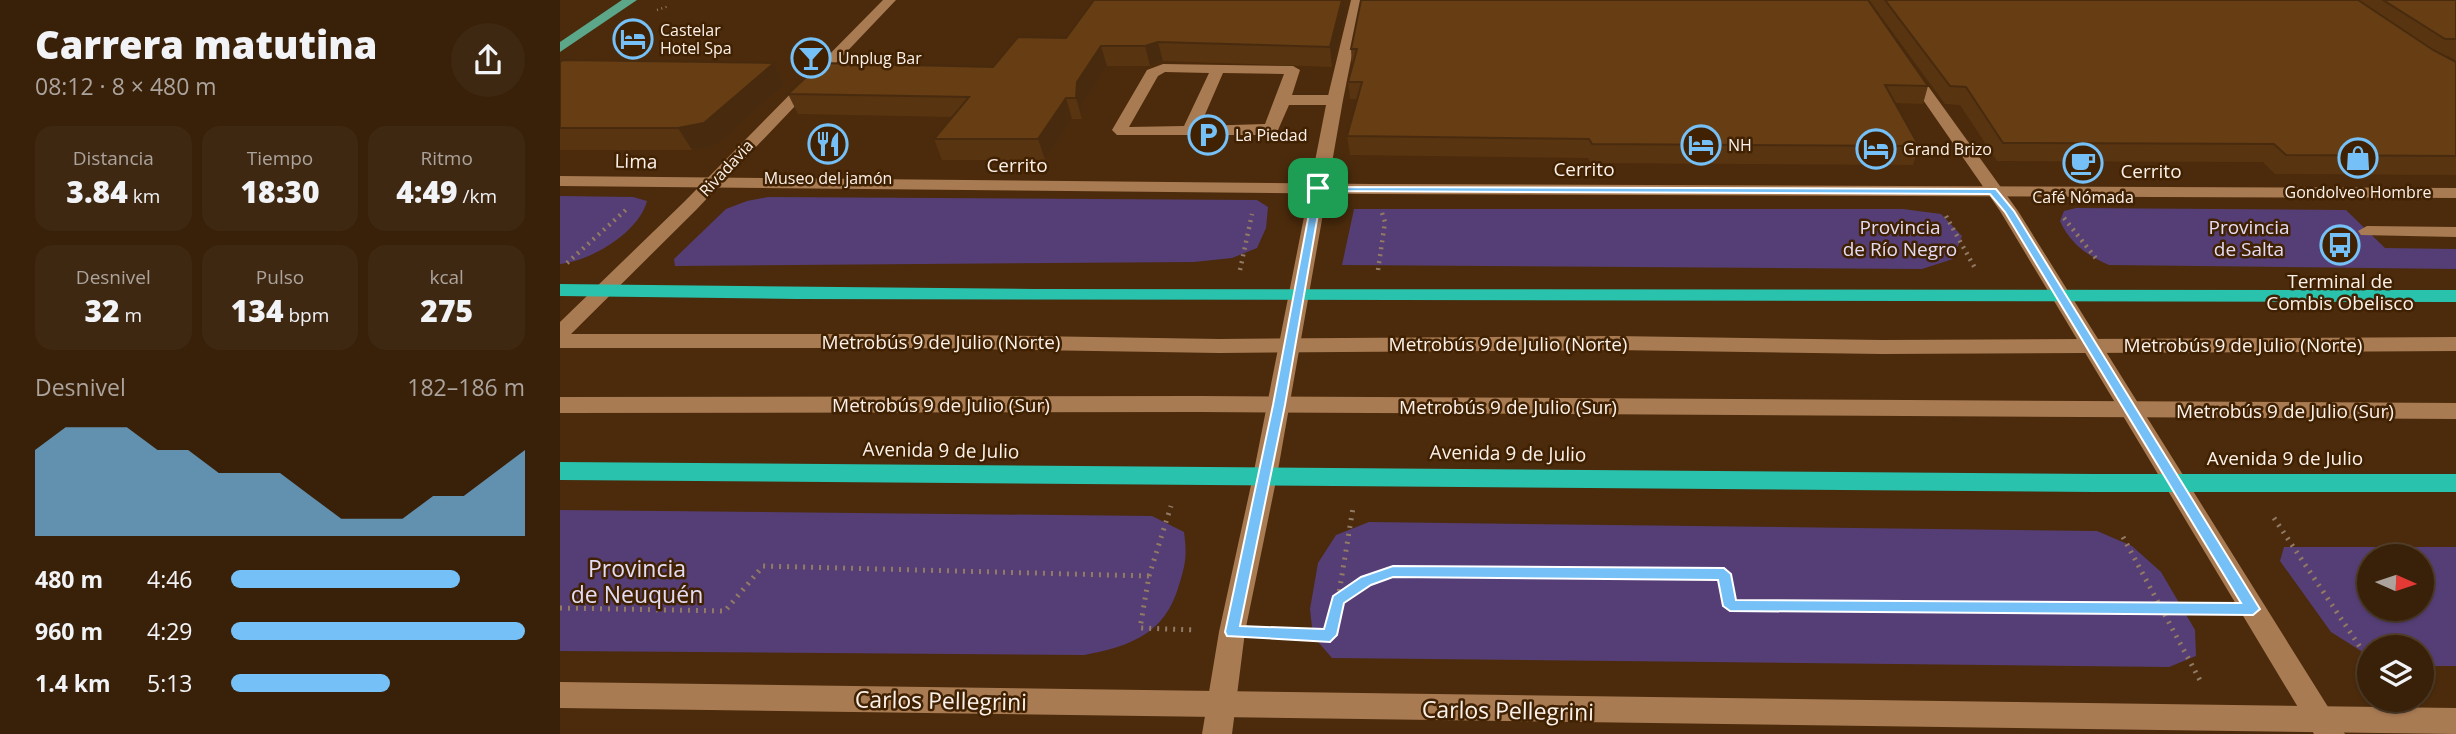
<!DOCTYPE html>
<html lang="es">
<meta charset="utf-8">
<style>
body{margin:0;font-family:"Open Sans",sans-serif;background:#3f2812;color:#f1f3f6;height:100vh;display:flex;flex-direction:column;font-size:26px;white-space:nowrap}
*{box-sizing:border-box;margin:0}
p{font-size:23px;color:#aba39c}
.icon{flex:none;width:38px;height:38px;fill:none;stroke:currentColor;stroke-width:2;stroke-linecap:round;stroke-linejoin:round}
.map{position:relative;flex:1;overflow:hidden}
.drawer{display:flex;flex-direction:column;background:#382009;width:560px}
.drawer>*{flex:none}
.needle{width:46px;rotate:93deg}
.fabs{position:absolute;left:1797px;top:544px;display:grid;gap:14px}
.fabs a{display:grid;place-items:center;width:77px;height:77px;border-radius:50%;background:#382009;box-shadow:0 2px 5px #0004,0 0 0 2px #523e2a;font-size:35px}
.pin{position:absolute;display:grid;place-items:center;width:60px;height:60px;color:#fff;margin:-30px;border-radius:14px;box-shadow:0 4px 10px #0006}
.round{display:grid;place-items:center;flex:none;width:74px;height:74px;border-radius:37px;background:#3f2812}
.headline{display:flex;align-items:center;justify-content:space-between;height:119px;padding:0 35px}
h1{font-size:38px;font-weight:800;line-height:52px}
.figures{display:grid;grid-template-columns:repeat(3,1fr);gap:10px;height:119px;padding:7px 35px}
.figures div{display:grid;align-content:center;border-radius:18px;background:#3f2812;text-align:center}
.figures b{font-size:30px;font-weight:800}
.figures small{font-size:19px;font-weight:400}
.figures p{font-size:19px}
.chart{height:196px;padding:14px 35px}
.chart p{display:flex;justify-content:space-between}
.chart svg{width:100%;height:126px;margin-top:7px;fill:#75c0f6;opacity:.7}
ul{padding:0 35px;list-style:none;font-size:23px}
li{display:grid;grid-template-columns:112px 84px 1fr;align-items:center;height:52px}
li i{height:18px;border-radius:9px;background:#75c0f6}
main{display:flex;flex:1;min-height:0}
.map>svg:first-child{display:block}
.green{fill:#553e75;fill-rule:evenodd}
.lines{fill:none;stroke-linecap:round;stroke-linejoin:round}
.path-far2{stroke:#927a64;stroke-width:2.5;stroke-dasharray:1 3.5;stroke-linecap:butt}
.path-far1{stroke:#927a64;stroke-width:4.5;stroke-dasharray:2 5;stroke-linecap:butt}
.path{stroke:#927a64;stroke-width:5;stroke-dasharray:2 6;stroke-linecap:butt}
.lane{fill:#a97b53;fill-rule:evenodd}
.street{fill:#a97b53;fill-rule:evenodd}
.secondary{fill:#a97b53;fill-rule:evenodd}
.primary{fill:#5ca689;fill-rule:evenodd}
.highway{fill:#28c2ad;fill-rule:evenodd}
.wall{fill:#593411}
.shaded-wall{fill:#482b0e}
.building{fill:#673d14;stroke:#482b0e;stroke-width:2}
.route{fill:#75c0f6;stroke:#fff;stroke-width:2;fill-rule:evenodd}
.labels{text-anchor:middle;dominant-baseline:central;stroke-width:5;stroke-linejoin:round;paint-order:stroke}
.far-poi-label{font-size:16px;fill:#fcf1e9;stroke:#402102;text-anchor:start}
.far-street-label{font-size:16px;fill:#fcf1e9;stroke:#402102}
.street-label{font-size:19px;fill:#fcf1e9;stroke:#402102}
.park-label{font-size:19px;fill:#e4dcf4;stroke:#402102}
.poi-label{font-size:19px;fill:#fcf1e9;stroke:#402102}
.near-park-label{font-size:23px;fill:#e4dcf4;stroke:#402102}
.near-street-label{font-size:23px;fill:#fcf1e9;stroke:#402102}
</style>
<main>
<section class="drawer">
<div class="headline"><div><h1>Carrera matutina</h1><p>08:12 · 8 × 480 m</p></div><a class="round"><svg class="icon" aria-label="share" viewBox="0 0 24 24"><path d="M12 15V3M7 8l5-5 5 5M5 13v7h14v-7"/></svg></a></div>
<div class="figures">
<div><p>Distancia</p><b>3.84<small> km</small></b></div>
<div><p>Tiempo</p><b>18:30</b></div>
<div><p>Ritmo</p><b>4:49<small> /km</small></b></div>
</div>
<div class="figures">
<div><p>Desnivel</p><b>32<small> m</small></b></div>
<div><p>Pulso</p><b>134<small> bpm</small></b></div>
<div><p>kcal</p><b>275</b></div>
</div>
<div class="chart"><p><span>Desnivel</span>182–186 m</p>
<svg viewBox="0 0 160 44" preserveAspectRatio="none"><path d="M0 44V14L10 6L20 6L30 6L40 14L50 14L60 22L70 22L80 22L90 30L100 38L110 38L120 38L130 30L140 30L150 22L160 14V44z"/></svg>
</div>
<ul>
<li><b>480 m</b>4:46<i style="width:78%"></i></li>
<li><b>960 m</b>4:29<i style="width:100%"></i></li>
<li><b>1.4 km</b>5:13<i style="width:54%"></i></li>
</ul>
</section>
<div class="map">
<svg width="1896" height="734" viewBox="0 0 1896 734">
<rect width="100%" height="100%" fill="#4b2b0c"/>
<!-- green -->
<g class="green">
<path d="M0,196l73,1 14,4c-8,31 -56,60 -87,63z"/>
<polygon points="208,197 697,200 708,207 706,228 697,248 672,258 634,262 115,266 114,259 166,209 187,201"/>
<path d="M1516,208l270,2 39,38 71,1v20l-347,-4c-23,-10 -39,-22 -49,-44l4,-10z"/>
<polygon points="794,209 1343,209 1381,214 1402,236 1393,259 1362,269 782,265"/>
<path d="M0,510l592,6 32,16c3,22 2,31 -5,53 -14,49 -48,61 -95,70l-524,-4z"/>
<polygon points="809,522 1537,531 1572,546 1601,572 1635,630 1636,656 1609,667 772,658 753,636 750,609 758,563 776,535"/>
<path d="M1724,547h172v119h-34v-18h-52l-1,8 -38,-24 -51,-71zM1810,556h52v53h-52z"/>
</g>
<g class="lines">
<!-- path-far2 -->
<polyline class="path-far2" points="97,10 109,6"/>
<!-- path-far1 -->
<g class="path-far1">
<polyline points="1386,216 1416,270"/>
<polyline points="1504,218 1538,261"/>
<polyline points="7,263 68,208"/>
<polyline points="680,270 692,214"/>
<polyline points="818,270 825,222 822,213"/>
</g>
<!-- path -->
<g class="path">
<polyline points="1714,518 1810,662"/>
<polyline points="1563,537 1642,684"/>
<polyline points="589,576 611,506"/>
<polyline points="778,599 793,508"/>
<polyline points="0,608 165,611 203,566 589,576 580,628 637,630"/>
<polyline points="706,633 770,636 778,600 806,581 833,572 1164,574 1170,605 1653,609"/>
</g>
<!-- lane -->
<g class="lane">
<path d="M603,64l130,2 7,4 -8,25h43l8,5 -8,5h-46l-11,25 -11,5h-150l-5,-5 35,-60zM605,72l44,1 -25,53 -55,1 29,-51zM663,73l61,1 -19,50 -65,2z"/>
<polygon points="1807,226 1896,227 1896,237 1801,235 1798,231"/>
<polygon points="0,334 347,334 659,339 1054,336 1322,340 1896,337 1896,351 1322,354 1054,350 659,353 347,348 0,348"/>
<polygon points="640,396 1896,403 1896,419 640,412 0,413 0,397"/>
</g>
<!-- street -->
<g class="street">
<polygon points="323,0 336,0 136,210 7,338 0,340 0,322 124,202"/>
<polygon points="791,0 803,0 783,100 717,476 685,632 672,734 642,734 659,632 693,476 767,100"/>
<polygon points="1350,67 1355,68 1458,211 1785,734 1754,734 1440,211 1343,71"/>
</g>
<!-- secondary -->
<g class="secondary">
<polygon points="0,176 812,184 1896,188 1896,198 812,194 0,186"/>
<polygon points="0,682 1896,708 1896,734 0,708"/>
</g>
<!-- primary -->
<polygon class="primary" points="62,0 77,0 0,52 0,42"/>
<!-- highway -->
<g class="highway">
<polygon points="0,284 474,289 1896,290 1896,302 237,299 0,296"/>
<polygon points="0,462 1534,474 1896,474 1896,492 1534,492 0,480"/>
</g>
</g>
<!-- wall -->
<g class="wall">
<polygon points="1309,0 1896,0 1896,61 1888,56 1885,56 1895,62 1896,61 1896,175 1715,174 1703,162 1437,161 1400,105 1385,104"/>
<polygon points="785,16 772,67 603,61 590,66 547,66 523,103 522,119 512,119 485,160 382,160 374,139 392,117 238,114 228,94 433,67 506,38"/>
<polygon points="791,49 1368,86 1363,104 1335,103 1359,146 1353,165 1031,163 1028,158 790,155 787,136 797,99 790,99 788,82 792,66"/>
<polygon points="0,62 214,63 225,84 157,145 132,150 0,150"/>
</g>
<!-- shaded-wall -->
<g class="shaded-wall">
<polygon points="782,0 783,0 785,16 772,67 770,47"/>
<polygon points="598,42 603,61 590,66 585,46"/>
<polygon points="541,46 547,66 523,103 522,119 516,98 517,82"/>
<polygon points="214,63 225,84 157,145 132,150 118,128"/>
<polygon points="506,98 512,119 485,160 478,139"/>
</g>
<!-- building -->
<g class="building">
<polygon points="534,0 782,0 770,47 598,42 585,46 541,46 517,82 516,98 506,98 478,139 374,139 409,97 228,94 261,63 433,67 458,37 506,38"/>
<polygon points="801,0 1308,0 1368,86 1325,85 1359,146 1032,144 1029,139 787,136 802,82 788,82 797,49 791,49"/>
<polygon points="1325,0 1798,0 1873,50 1896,62 1896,156 1726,155 1714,144 1443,143 1406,87 1390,86"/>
<polygon points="1823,0 1896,0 1896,39 1885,39"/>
<polygon points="3,60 214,63 144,123 118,128 0,128 0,62"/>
</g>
<!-- route -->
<path class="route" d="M754,187l682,2 18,22 246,398 -7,6 -523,-4 -7,-5 -5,-26 -325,-3 -22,8 -27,18 -7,32 -7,7 -103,-6 -2,-4 48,-227zM762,191l668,3 15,18 236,391 -505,-3 -5,-26 -7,-6 -331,-2 -32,11 -28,19 -9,33 -84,-3 45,-221z"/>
<!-- icons -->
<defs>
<g id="hotel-ring" transform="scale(2.0125)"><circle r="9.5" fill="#402102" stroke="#75c0f6" stroke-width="1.5"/><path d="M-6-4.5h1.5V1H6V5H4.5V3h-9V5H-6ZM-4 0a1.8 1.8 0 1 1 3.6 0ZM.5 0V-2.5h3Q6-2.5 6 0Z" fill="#75c0f6"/></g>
<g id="bar-ring" transform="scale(2.0125)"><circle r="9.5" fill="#402102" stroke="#75c0f6" stroke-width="1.5"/><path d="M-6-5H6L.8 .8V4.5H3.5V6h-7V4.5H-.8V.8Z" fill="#75c0f6"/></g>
<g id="parking-ring" transform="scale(2.0125)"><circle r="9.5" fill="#402102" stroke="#75c0f6" stroke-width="1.5"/><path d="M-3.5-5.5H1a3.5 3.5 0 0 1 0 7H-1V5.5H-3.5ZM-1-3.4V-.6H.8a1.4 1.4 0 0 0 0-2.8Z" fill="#75c0f6"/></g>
<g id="restaurant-ring" transform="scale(2.0125)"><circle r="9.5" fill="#402102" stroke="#75c0f6" stroke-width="1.5"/><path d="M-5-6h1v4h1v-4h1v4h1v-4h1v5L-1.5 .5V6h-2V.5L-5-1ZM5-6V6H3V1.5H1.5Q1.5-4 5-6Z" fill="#75c0f6"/></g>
<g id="shop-ring" transform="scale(2.0125)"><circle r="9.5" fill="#402102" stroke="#75c0f6" stroke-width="1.5"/><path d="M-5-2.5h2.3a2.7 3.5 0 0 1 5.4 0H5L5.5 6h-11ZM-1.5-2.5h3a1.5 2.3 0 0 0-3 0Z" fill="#75c0f6"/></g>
<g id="cafe-ring" transform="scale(2.0125)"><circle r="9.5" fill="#402102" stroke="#75c0f6" stroke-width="1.5"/><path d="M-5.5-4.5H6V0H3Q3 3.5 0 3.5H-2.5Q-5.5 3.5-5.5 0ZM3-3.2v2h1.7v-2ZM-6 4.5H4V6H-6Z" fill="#75c0f6"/></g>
<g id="bus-ring" transform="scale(2.0125)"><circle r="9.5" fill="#402102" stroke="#75c0f6" stroke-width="1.5"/><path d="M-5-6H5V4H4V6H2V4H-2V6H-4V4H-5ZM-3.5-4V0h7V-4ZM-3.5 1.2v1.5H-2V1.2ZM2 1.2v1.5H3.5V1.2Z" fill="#75c0f6"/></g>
</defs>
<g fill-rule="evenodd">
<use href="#hotel-ring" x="73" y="39"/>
<use href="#bar-ring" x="251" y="58"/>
<use href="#parking-ring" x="648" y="135"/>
<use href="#restaurant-ring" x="268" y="144"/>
<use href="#hotel-ring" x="1141" y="145"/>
<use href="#hotel-ring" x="1316" y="149"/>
<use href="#shop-ring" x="1798" y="158"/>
<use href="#cafe-ring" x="1523" y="163"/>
<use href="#bus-ring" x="1780" y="245"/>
</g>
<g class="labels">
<!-- far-poi labels -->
<g class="far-poi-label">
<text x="100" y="30">Castelar<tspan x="100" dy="18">Hotel Spa</tspan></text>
<text x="278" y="58">Unplug Bar</text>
<text x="675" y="135">La Piedad</text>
<text x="1168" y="145">NH</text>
<text x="1343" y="149">Grand Brizo</text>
<text x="268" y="178" text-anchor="middle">Museo del jamón</text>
<text x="1798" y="192" text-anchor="middle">Gondolveo Hombre</text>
<text x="1523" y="197" text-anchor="middle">Café Nómada</text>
</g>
<!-- far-street labels -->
<g class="far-street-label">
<text transform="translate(166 168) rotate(-47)">Rivadavia</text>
</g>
<!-- street labels -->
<g class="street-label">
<text transform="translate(76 161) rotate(1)">Lima</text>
<text x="457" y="165">Cerrito</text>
<text x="1024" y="169">Cerrito</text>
<text x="1591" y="171">Cerrito</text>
<text x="381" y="342">Metrobús 9 de Julio (Norte)</text>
<text x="948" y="344">Metrobús 9 de Julio (Norte)</text>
<text x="1683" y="345">Metrobús 9 de Julio (Norte)</text>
<text x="381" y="405">Metrobús 9 de Julio (Sur)</text>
<text x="948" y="407">Metrobús 9 de Julio (Sur)</text>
<text x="1725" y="411">Metrobús 9 de Julio (Sur)</text>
<text transform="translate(381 450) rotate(1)">Avenida 9 de Julio</text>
<text transform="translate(948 453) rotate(1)">Avenida 9 de Julio</text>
<text x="1725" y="458">Avenida 9 de Julio</text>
</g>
<!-- park labels -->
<g class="park-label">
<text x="1340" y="227">Provincia<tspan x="1340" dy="22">de Río Negro</tspan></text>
<text x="1689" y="227">Provincia<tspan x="1689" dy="22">de Salta</tspan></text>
</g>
<!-- poi labels -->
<g class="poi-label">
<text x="1780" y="281">Terminal de<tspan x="1780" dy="22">Combis Obelisco</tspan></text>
</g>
<!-- near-park labels -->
<g class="near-park-label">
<text x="77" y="568">Provincia<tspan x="77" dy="26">de Neuquén</tspan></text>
</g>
<!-- near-street labels -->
<g class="near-street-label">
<text transform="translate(381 700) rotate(1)">Carlos Pellegrini</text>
<text transform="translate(948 710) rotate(1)">Carlos Pellegrini</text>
</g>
</g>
</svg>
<div class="fabs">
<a><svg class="needle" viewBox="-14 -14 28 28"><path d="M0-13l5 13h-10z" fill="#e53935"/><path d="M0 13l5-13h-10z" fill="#aba39c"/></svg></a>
<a><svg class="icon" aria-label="layers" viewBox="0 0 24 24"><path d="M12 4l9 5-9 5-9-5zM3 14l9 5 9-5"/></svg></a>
</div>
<div class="pin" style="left:758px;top:188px;background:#1e9e55"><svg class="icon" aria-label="arrive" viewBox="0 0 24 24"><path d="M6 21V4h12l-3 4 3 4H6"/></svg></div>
</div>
</main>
